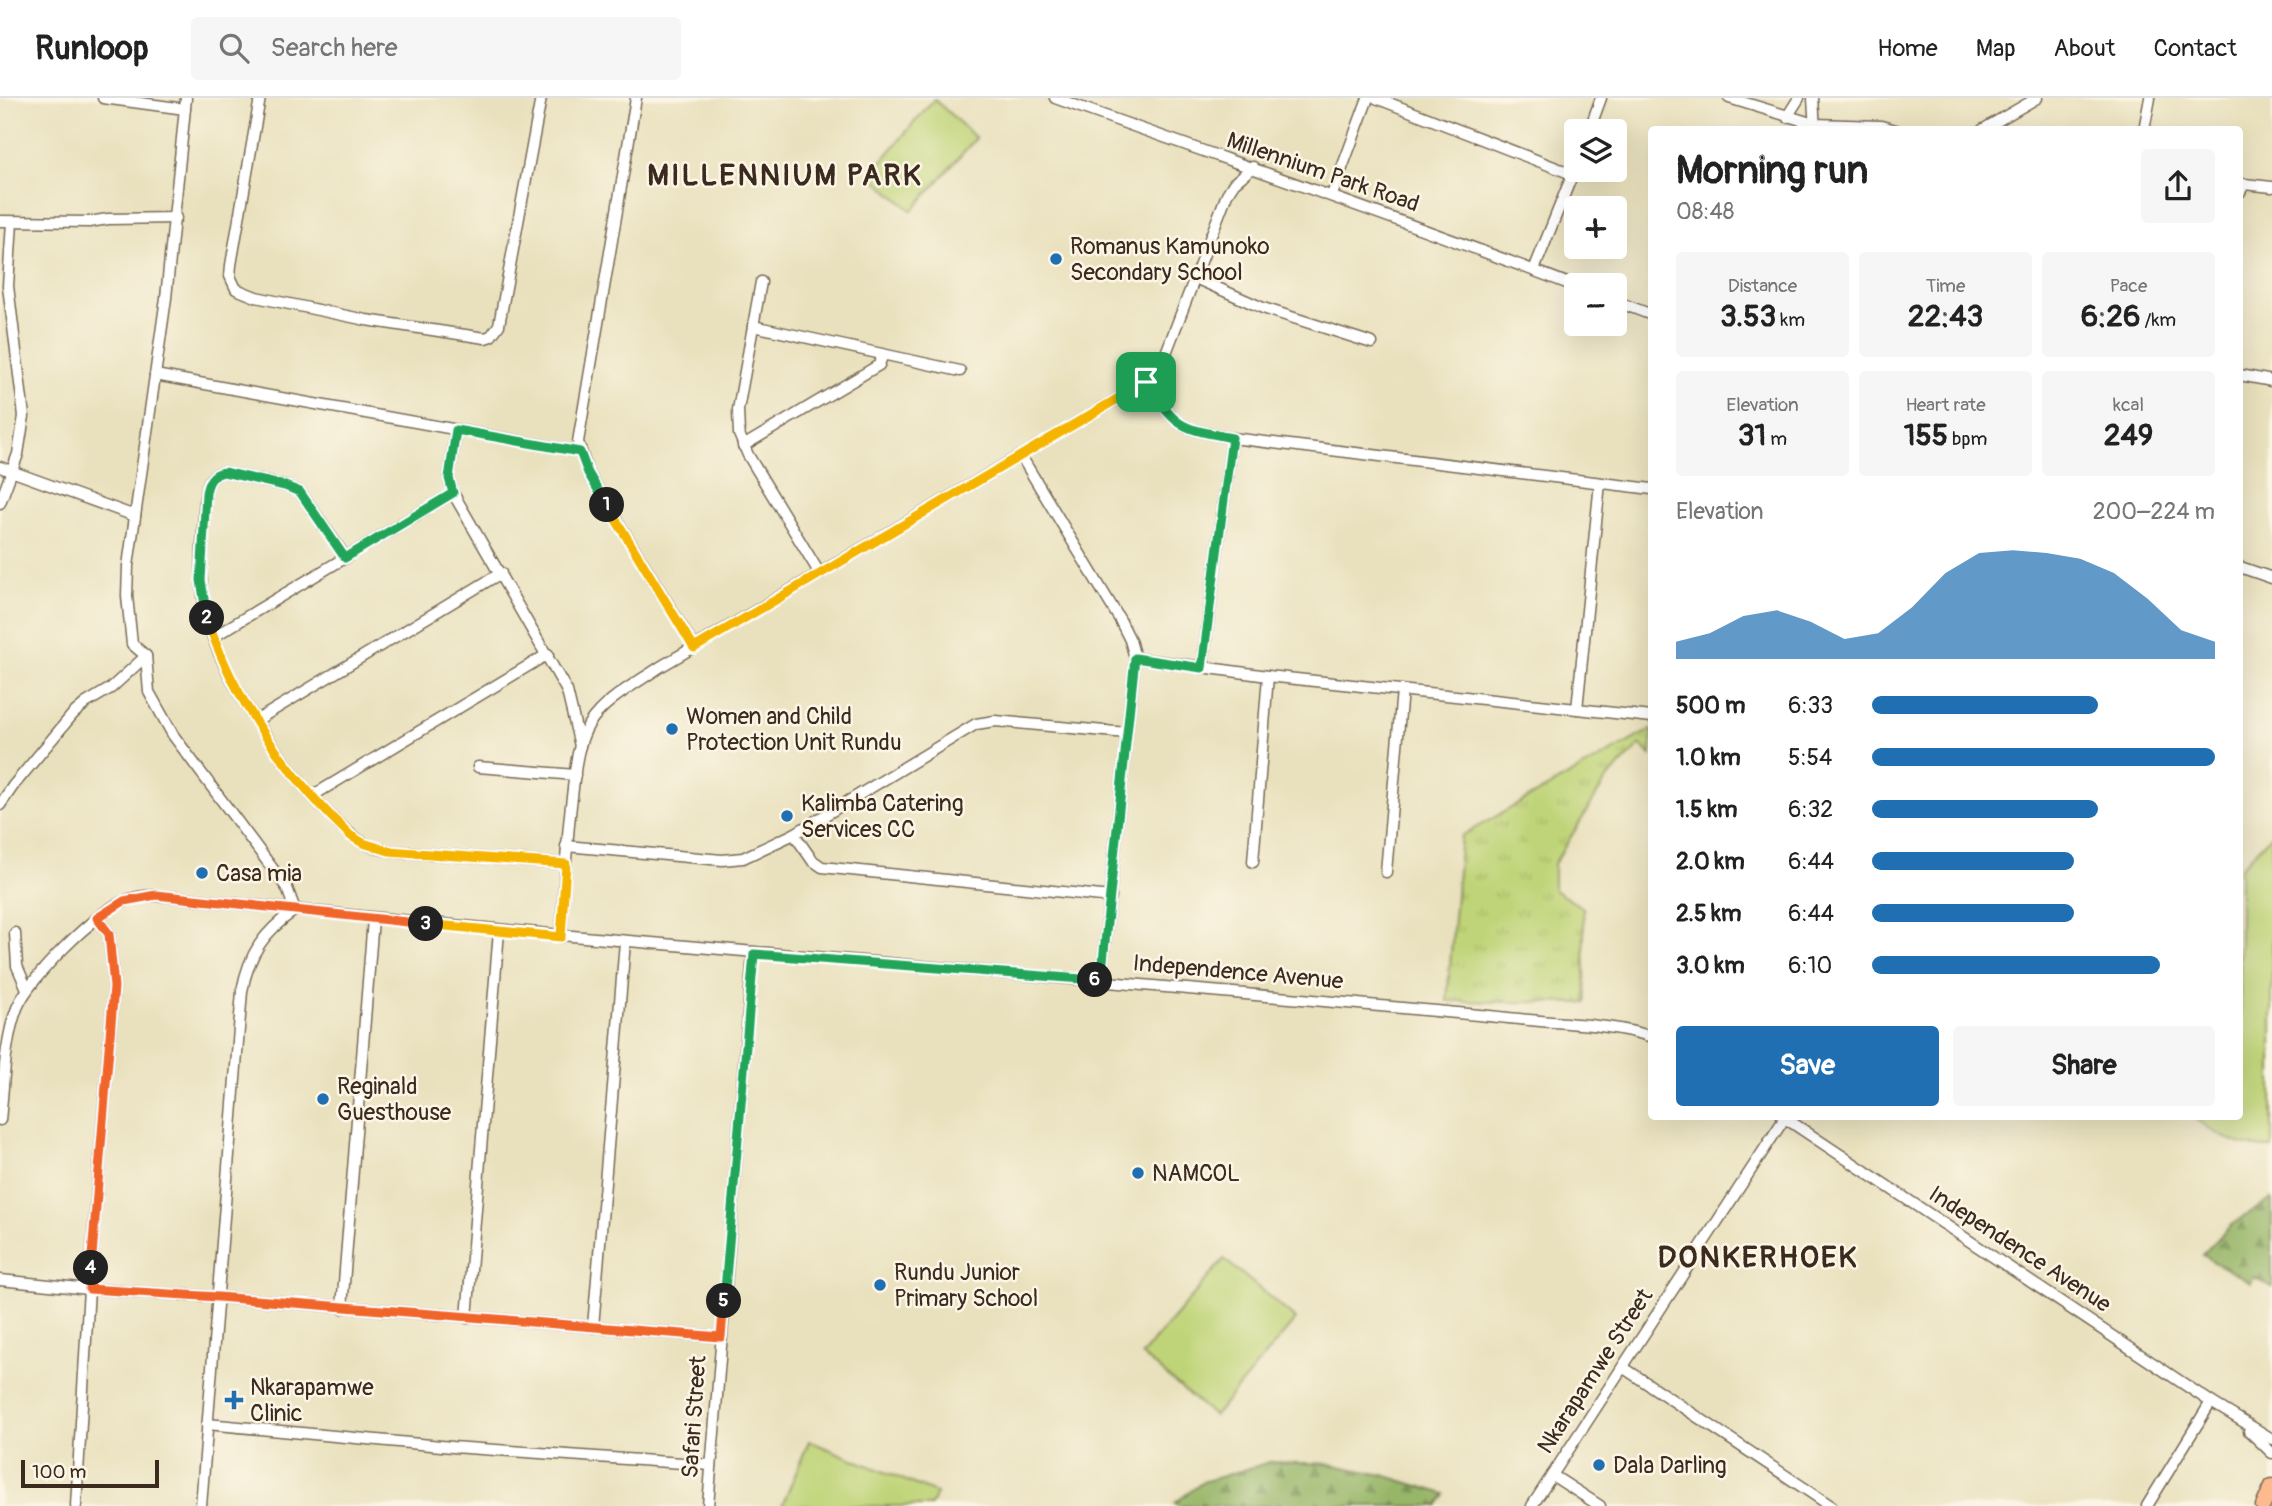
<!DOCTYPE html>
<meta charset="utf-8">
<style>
body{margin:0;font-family:Pangolin,sans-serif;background:#f6f6f6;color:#222;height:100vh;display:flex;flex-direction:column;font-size:26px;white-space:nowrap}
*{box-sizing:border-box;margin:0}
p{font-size:23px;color:#767676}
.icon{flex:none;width:38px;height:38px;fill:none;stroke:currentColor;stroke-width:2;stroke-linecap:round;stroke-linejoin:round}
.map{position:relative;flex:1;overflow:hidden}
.drawer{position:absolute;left:1648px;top:28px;width:595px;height:994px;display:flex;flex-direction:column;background:#fff;border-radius:7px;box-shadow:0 7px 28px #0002}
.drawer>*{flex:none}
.controls{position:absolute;left:1564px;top:21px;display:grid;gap:14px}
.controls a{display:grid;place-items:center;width:63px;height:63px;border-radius:7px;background:#fff;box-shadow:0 7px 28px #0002;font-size:35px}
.scale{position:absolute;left:21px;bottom:18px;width:138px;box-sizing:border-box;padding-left:7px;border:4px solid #3b2a1e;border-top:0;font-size:19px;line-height:24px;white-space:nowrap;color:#3b2a1e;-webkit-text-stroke:5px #fcf5e5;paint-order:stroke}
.pin{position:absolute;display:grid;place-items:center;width:60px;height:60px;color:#fff;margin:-30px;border-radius:14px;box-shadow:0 4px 10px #0006}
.km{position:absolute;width:35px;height:35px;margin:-18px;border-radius:50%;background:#222;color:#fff;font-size:19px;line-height:35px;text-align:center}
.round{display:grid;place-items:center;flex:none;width:74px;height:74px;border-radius:7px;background:#f6f6f6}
.headline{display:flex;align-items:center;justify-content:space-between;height:119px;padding:0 28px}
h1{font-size:38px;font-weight:800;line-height:52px}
.stats{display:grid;grid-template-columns:repeat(3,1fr);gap:10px;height:119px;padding:7px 28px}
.stats div{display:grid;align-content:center;border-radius:7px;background:#f6f6f6;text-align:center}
.stats b{font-size:30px;font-weight:800}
.stats small{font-size:19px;font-weight:400}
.stats p{font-size:19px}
.chart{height:196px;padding:14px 28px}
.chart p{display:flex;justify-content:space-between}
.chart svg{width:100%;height:126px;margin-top:7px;fill:#1f6fb2;opacity:.7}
.action{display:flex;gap:14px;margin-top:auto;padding:14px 28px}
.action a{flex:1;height:80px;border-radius:7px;background:#1f6fb2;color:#fff;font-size:28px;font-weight:800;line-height:80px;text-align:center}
.action a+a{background:#f6f6f6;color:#222}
ul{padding:0 28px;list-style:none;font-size:23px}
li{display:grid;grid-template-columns:112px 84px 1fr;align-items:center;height:52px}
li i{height:18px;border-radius:9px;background:#1f6fb2}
header{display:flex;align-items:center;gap:42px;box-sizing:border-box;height:98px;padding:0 35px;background:#fff;border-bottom:2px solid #e0e0e0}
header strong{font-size:33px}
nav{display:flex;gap:38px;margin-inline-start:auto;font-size:24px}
.search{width:490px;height:63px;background:#f6f6f6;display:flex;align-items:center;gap:18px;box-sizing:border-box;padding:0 24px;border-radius:7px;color:#767676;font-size:26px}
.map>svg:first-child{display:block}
.grass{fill:url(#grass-tufts);stroke:#7d7f4b;stroke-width:2}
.forest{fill:url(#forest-firs);stroke:#697043;stroke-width:2}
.garden{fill:#bfd478;stroke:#7d7f4b;stroke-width:2}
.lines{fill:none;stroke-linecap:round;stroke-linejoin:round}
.minor-casing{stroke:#786a56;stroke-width:13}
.major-casing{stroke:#786a56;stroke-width:17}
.minor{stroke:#fff;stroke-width:10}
.major{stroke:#fcba8e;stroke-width:14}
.split-1-casing{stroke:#fff;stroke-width:14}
.split-2-casing{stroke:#fff;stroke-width:14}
.split-3-casing{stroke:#fff;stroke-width:14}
.split-4-casing{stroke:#fff;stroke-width:14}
.split-5-casing{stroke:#fff;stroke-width:14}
.split-6-casing{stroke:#fff;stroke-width:14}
.split-7-casing{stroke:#fff;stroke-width:14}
.split-1{stroke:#f5b400;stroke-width:9}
.split-2{stroke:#22a559;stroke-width:9}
.split-3{stroke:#f5b400;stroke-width:9}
.split-4{stroke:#f0652b;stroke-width:9}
.split-5{stroke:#f0652b;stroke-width:9}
.split-6{stroke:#22a559;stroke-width:9}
.split-7{stroke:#22a559;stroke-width:9}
.poi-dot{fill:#1f6fb2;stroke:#fcf5e5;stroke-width:2.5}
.labels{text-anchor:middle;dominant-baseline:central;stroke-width:5;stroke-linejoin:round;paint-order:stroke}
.street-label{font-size:23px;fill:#3b2a1e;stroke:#fcf5e5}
.poi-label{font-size:23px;fill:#3b2a1e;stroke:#fcf5e5;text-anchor:start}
.district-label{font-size:30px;font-weight:bold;letter-spacing:2px;fill:#3b2a1e;stroke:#fcf5e5}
</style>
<header>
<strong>Runloop</strong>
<div class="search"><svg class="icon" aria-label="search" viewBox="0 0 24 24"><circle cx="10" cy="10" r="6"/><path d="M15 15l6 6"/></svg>Search here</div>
<nav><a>Home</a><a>Map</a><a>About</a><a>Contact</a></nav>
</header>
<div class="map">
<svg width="2272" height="1408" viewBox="0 0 2272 1408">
<defs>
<pattern id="grass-tufts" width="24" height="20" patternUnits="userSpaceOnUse" patternTransform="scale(1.75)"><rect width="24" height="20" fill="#bfd478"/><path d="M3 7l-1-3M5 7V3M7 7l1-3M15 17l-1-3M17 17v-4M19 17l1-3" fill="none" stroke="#a5b667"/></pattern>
<pattern id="forest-firs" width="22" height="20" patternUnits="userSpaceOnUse" patternTransform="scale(1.75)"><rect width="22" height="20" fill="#97b668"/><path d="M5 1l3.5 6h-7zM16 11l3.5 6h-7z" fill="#7c9455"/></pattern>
</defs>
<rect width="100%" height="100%" fill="#fcf5e5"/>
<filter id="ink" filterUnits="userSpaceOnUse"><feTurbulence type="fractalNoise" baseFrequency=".0143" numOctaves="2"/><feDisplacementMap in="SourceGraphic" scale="14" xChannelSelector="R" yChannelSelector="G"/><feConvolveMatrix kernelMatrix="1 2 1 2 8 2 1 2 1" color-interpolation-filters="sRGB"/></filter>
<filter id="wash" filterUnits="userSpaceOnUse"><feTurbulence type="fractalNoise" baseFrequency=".00686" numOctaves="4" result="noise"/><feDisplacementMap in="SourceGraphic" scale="28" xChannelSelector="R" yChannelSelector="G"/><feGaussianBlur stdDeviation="1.57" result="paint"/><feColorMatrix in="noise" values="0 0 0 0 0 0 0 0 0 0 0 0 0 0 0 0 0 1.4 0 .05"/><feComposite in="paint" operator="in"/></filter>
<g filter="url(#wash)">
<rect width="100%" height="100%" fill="#e9e1bd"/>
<!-- grass -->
<polygon class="grass" points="1652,631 1651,657 1640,647 1606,682 1554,766 1554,792 1583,810 1586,905 1447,903 1461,738"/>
<!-- forest -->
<g class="forest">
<polygon points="2272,1101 2272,1189 2254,1179 2251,1185 2202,1157 2231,1127"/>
<polygon points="1270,1364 1329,1366 1383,1377 1445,1396 1437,1408 1180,1408 1175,1405 1203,1384"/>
</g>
<!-- garden -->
<g class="garden">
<polygon points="934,1 976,40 912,113 870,77"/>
<path d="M2272,736v314c-30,1 -57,-13 -79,-31l47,-1v-248z"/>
<polygon points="1224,1161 1296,1221 1214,1318 1142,1257"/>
<polygon points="809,1343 936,1395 931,1408 782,1408"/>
</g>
</g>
<g filter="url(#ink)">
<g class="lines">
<!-- minor casing -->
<g class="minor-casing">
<g id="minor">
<polyline points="103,0 185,11"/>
<path d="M186,0l-20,200 -38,268 -1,30 5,48 14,12 3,36 24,43 114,153 8,22c-31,22 -46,43 -53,81l-41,515"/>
<polyline points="260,0 231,167 230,178 236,191 256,199 366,222 485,240 491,238 499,227 541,0"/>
<polyline points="636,0 578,344 588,375 694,549"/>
<path d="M1055,0c174,63 349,122 522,189"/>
<polyline points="1376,0 1572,76"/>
<polyline points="1729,0 1814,26 1881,28 1896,32"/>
<polyline points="1813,0 1815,32"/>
<polyline points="1787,19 1799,0"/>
<polyline points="1982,32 2037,0"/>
<polyline points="2144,32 2150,0"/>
<polyline points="1589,33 1601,0"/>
<polyline points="2240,94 2244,86 2272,89"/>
<polyline points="1332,97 1368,0"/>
<polyline points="0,123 89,124 108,121 176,120"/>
<polyline points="1534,172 1577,65"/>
<polyline points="1195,180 1263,210 1372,245"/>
<polyline points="761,184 738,312 739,336 748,357 820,476"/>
<polyline points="1615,203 1652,217"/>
<polyline points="753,228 960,273"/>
<polyline points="155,277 580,354"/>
<polyline points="2240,277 2272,283"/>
<path d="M1146,284c32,47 31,45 86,56l420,51"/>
<polyline points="456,332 449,380 453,395 567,593 580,648"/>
<polyline points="743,348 874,270 879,267 883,256"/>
<polyline points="1021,358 1120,522 1130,542 1135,560 1101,882"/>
<polyline points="0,369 135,418"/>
<polyline points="0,405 18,356 24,318 8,188 12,124"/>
<path d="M346,460l-46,-66 -15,-6 -61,-14c-21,3 -19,28 -20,44 -2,34 -6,68 3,101 15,62 73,145 116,191 10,10 20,21 31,29 11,8 22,11 35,14l177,13"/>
<polyline points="2240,469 2272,480"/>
<polyline points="213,539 453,395"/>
<polyline points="1135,560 1268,578 1652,619"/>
<polyline points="1202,570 1232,340"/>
<polyline points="1577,611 1600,385"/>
<polyline points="257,622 501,475"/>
<polyline points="478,669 575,677"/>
<polyline points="312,698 548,556"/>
<polyline points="0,707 13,688 73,616 86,605 111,590 146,558"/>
<polyline points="794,736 812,762 822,769 1111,799"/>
<polyline points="566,748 722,762 743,760 794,736 976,626 995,623 1127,635"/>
<polyline points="1253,764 1268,578"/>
<polyline points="1386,774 1402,592"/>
<polyline points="15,835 17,868 27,891"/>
<path d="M561,839c3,-47 5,-93 11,-140 3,-24 4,-51 17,-73 15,-24 48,-41 71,-57l486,-285 9,-8 11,-21 61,-159 7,-11 19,-16"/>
<polyline points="1782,1018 2211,1304 2272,1341"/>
<path d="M0,1022c4,-36 4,-78 17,-112 12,-30 79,-97 110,-108 16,-6 32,-5 48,-3 349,38 698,64 1047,95 99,9 198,17 297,27 43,5 92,4 133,18"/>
<polyline points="0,1182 89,1191 218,1199 721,1239"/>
<polyline points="342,1210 373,821"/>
<polyline points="467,1220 499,833"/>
<polyline points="593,1229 625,844"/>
<polyline points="1624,1270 1831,1408"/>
<polyline points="207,1326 452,1349 711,1367"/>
<polyline points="2249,1333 2272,1355"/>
<polyline points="1552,1377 1600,1408"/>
<polyline points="76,1408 89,1191 114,889 109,836 97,820"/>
<polyline points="708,1408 753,856"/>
<polyline points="1532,1408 1786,1018"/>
<polyline points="2147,1408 2211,1304"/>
</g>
</g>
<!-- major casing -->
<g class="major-casing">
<polyline id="major" points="2263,1408 2272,1388"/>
</g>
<!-- minor -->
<use href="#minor" class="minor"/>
<!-- major -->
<use href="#major" class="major"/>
</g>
</g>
<g class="lines" filter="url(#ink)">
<!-- split-1 casing -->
<g class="split-1-casing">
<polyline id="split-1" points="607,407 694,550 1146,284"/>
</g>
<!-- split-2 casing -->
<g class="split-2-casing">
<path id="split-2" d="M207,520l-6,-38 5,-87c2,-11 6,-19 18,-21l61,14 15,6 45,66 108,-65 -4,-15 7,-48 124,22 8,21 19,32"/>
</g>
<!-- split-3 casing -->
<g class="split-3-casing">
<path id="split-3" d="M207,520c26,82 82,160 144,218l12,7 26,8 177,13 -5,73 -135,-13"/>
</g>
<!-- split-4 casing -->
<g class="split-4-casing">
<polyline id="split-4" points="91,1170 114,889 109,836 97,820 124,803 156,797 426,826"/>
</g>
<!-- split-5 casing -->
<g class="split-5-casing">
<polyline id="split-5" points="91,1170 89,1191 218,1199 721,1239 724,1203"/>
</g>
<!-- split-6 casing -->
<g class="split-6-casing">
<polyline id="split-6" points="724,1203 754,856 1095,882"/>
</g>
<!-- split-7 casing -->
<g class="split-7-casing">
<path id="split-7" d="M1095,882h6l34,-322 67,10 30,-230c-55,-11 -54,-9 -86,-56"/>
</g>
<!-- split-1 -->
<use href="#split-1" class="split-1"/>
<!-- split-2 -->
<use href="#split-2" class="split-2"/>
<!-- split-3 -->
<use href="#split-3" class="split-3"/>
<!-- split-4 -->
<use href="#split-4" class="split-4"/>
<!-- split-5 -->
<use href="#split-5" class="split-5"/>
<!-- split-6 -->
<use href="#split-6" class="split-6"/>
<!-- split-7 -->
<use href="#split-7" class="split-7"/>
</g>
<!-- markers -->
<g class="poi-dot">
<circle cx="1056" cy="161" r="7"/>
<circle cx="672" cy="631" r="7"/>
<circle cx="787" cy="718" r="7"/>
<circle cx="202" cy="775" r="7"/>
<circle cx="323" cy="1001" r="7"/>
<circle cx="1138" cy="1075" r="7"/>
<circle cx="880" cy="1187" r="7"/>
<path d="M230.5 1291.5h7v7h7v7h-7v7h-7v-7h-7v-7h7z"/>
<circle cx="1599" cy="1367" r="7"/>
</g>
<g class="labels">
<!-- street labels -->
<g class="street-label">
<text transform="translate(1323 74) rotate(19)">Millennium Park Road</text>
<text transform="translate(1238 874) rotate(5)">Independence Avenue</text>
<text transform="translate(2020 1151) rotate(33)">Independence Avenue</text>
<text transform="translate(1595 1273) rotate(-57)">Nkarapamwe Street</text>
<text transform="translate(694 1319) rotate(-86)">Safari Street</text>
</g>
<!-- poi labels -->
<g class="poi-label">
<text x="1070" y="148">Romanus Kamunoko<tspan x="1070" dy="26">Secondary School</tspan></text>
<text x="686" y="618">Women and Child<tspan x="686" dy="26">Protection Unit Rundu</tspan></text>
<text x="801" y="705">Kalimba Catering<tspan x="801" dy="26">Services CC</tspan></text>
<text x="216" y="775">Casa mia</text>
<text x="337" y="988">Reginald<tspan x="337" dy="26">Guesthouse</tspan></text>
<text x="1152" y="1075">NAMCOL</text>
<text x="894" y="1174">Rundu Junior<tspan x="894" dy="26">Primary School</tspan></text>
<text x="250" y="1289">Nkarapamwe<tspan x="250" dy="26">Clinic</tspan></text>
<text x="1613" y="1367">Dala Darling</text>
</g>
<!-- district labels -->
<g class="district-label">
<text x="785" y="77">MILLENNIUM PARK</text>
<text x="1758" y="1159">DONKERHOEK</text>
</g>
</g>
</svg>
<div class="controls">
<a><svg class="icon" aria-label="layers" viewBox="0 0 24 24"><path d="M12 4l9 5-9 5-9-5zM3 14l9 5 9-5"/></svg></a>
<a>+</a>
<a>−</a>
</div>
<div class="scale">100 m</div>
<div class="pin" style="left:1146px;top:284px;background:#1e9e55"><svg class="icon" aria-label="arrive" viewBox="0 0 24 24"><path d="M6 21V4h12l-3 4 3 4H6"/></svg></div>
<b class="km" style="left:607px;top:407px">1</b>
<b class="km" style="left:207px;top:520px">2</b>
<b class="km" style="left:426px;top:826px">3</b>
<b class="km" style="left:91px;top:1170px">4</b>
<b class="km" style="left:724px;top:1203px">5</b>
<b class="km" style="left:1095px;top:882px">6</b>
<section class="drawer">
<div class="headline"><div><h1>Morning run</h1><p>08:48</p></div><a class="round"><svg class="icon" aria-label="share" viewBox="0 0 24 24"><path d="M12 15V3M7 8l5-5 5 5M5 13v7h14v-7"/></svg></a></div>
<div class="stats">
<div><p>Distance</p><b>3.53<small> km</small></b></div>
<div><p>Time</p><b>22:43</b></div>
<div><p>Pace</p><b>6:26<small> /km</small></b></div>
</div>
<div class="stats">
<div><p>Elevation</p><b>31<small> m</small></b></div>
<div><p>Heart rate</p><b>155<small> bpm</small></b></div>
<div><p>kcal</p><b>249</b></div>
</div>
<div class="chart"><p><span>Elevation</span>200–224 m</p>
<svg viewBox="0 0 160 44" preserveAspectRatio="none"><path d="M0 44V38L10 35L20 29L30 27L40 31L50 37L60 35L70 26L80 14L90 7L100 6L110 7L120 9L130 14L140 23L150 34L160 38V44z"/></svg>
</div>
<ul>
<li><b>500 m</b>6:33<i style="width:66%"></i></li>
<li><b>1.0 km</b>5:54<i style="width:100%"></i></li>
<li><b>1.5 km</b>6:32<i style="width:66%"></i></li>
<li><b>2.0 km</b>6:44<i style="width:59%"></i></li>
<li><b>2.5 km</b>6:44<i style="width:59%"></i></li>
<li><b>3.0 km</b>6:10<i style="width:84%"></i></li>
</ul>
<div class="action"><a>Save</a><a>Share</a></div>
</section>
</div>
